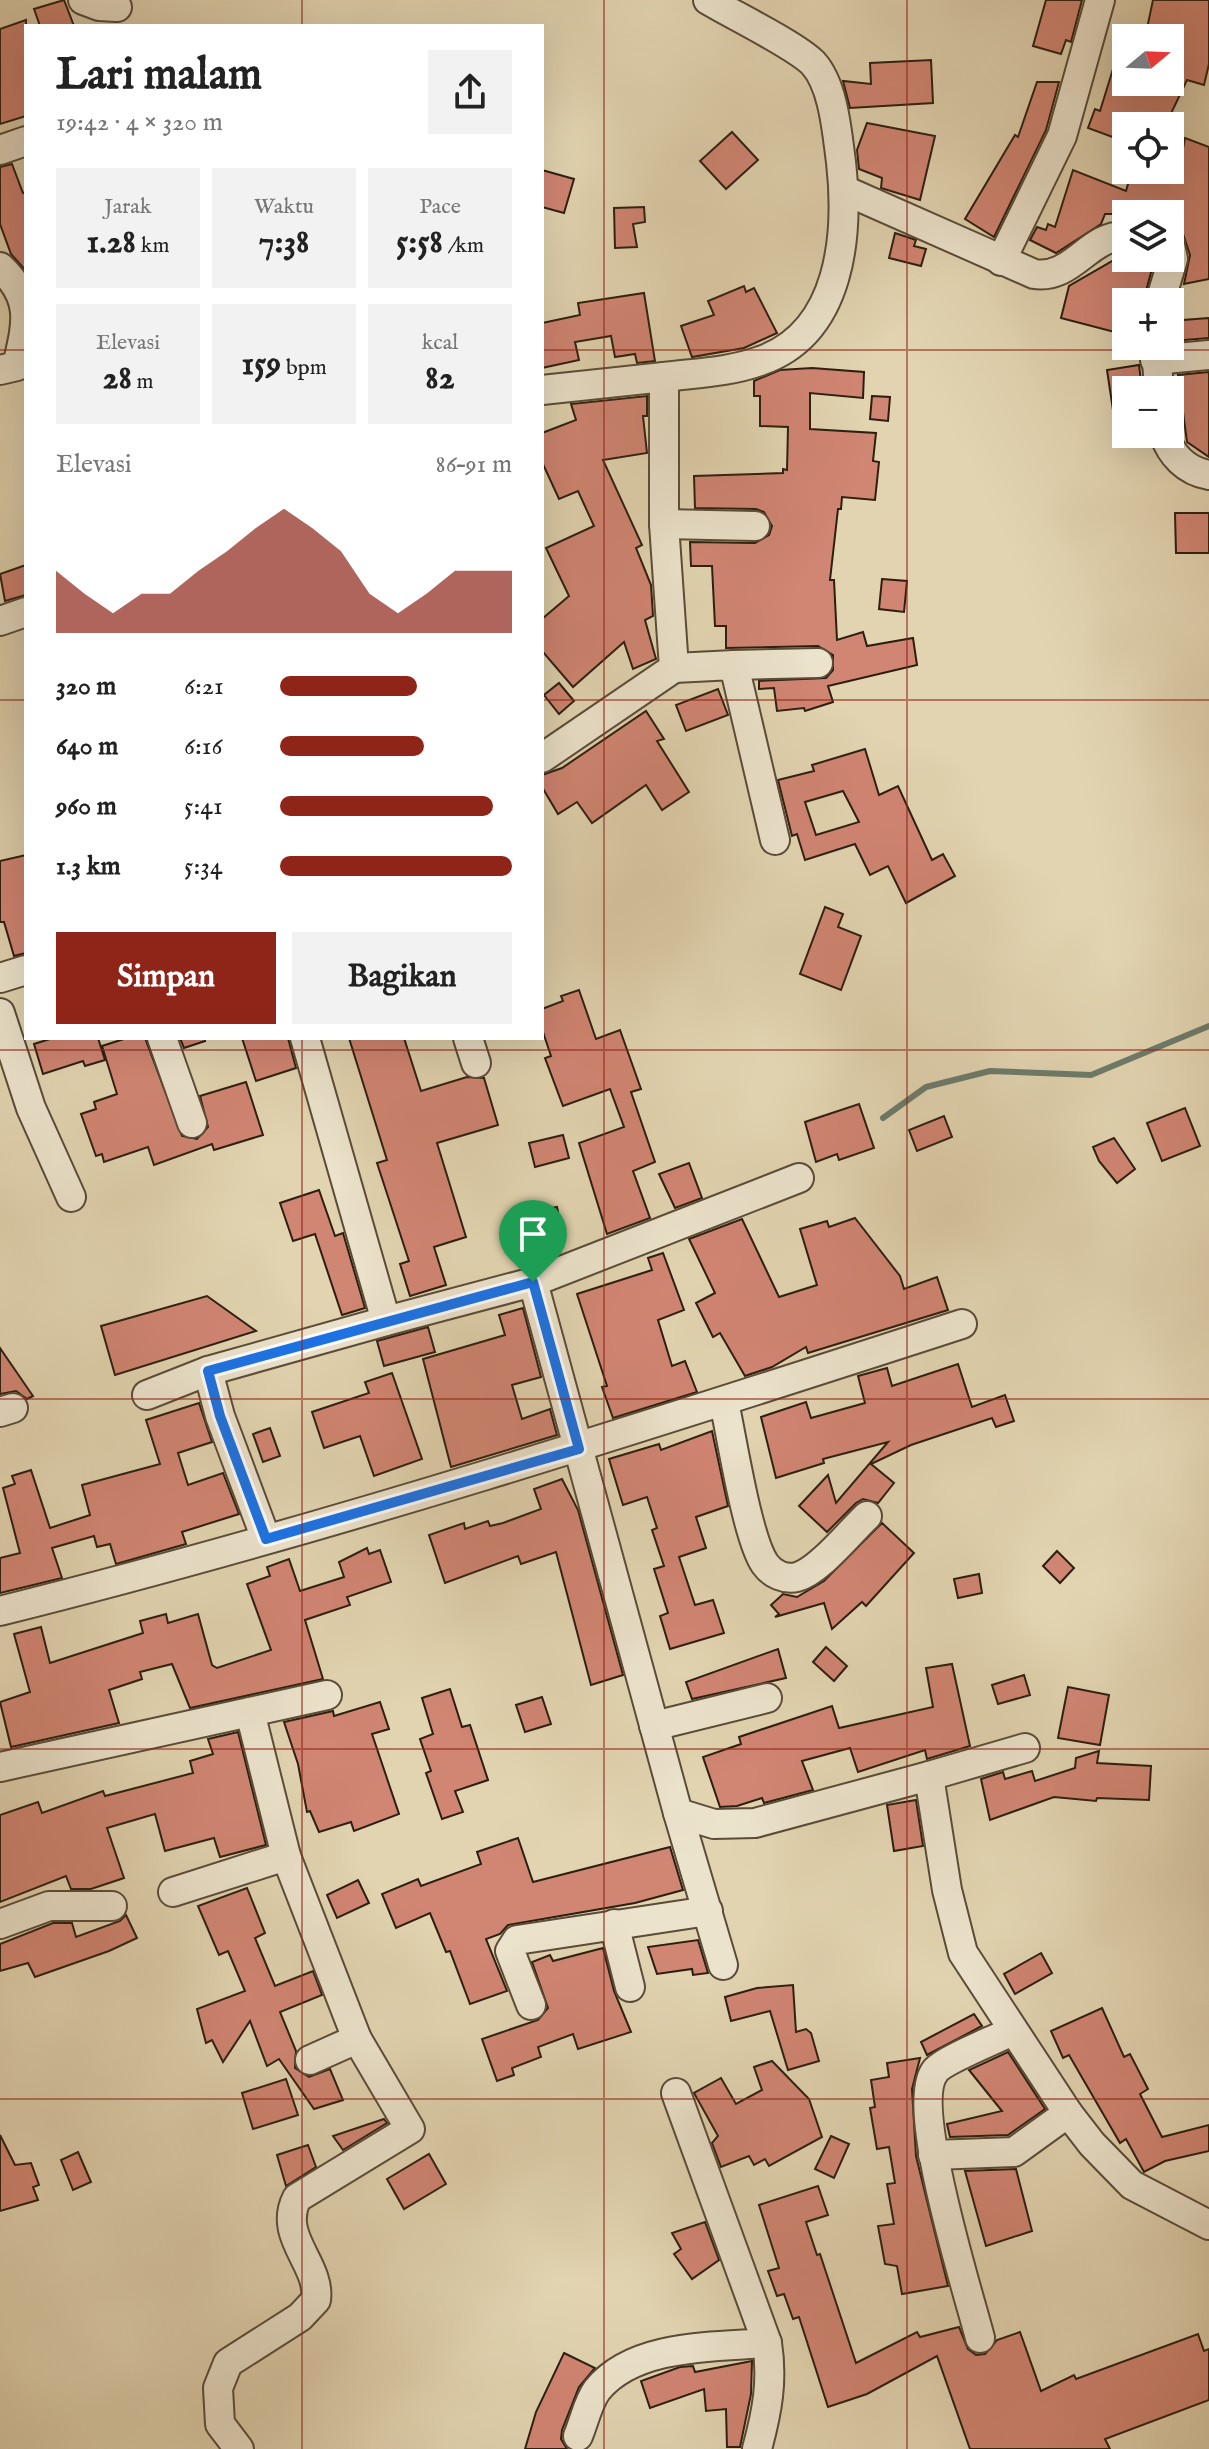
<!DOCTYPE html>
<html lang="id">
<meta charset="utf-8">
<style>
body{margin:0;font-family:"IM FELL English",serif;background:#f2f2f2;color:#222;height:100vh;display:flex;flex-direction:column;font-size:30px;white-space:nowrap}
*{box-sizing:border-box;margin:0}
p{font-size:26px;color:#767676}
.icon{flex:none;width:44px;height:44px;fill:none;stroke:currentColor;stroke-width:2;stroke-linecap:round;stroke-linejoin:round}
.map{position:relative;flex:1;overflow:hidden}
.sheet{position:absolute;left:24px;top:24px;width:520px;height:1016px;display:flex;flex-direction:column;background:#fff;border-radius:0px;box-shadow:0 8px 32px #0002}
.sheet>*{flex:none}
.needle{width:52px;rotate:71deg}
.tools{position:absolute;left:1112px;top:24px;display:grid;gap:16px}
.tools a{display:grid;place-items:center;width:72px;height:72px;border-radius:0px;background:#fff;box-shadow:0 8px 32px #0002;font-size:40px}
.pin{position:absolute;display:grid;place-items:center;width:68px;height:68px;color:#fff;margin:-82px -34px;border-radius:50% 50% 50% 0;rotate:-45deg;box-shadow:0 0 8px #0007}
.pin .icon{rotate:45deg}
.round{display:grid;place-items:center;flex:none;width:84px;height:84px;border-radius:0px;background:#f2f2f2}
.head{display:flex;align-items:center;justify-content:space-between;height:136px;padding:0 32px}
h1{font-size:44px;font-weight:700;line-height:60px}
.metrics{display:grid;grid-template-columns:repeat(3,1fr);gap:12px;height:136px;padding:8px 32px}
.metrics div{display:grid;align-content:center;border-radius:0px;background:#f2f2f2;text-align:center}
.metrics b{font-size:34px;font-weight:700}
.metrics small{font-size:22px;font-weight:400}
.metrics p{font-size:22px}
.chart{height:224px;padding:16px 32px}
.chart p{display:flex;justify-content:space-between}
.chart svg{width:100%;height:144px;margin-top:8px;fill:#8f2418;opacity:.7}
.button{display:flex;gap:16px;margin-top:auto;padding:16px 32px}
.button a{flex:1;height:92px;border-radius:0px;background:#8f2418;color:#fff;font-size:32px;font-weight:700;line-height:92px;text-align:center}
.button a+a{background:#f2f2f2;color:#222}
ul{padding:0 32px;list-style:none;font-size:26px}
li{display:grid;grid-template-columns:128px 96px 1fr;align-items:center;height:60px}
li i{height:20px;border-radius:10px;background:#8f2418}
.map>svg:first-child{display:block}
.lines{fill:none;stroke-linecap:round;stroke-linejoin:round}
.stream{stroke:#6c7b6a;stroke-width:6}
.building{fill:#d18573;stroke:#2c1f0f;stroke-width:2;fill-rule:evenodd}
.minor-casing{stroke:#5a4c38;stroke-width:32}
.minor{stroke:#ece3cc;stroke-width:28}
.route-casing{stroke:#fff;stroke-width:16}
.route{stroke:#1a73e8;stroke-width:10}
.grid{fill:none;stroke:#8f2418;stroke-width:2;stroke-opacity:0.55}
</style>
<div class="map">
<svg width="1209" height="2449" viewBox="0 0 1209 2449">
<rect width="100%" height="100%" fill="#e2d4b1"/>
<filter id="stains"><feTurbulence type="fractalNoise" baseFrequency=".0025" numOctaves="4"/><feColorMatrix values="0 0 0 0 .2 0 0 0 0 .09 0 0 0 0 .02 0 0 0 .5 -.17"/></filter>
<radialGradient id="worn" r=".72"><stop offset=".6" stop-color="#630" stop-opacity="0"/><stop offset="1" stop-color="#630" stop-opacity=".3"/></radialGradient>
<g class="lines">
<!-- stream -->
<polyline class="stream" points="883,1118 926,1087 990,1071 1091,1075 1209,1026"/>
</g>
<!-- building -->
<g class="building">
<polygon points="64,0 74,26 40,26 34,9"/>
<polygon points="1046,0 1082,0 1071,42 1066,40 1061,54 1033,46"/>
<polygon points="1153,0 1209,0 1209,64 1204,85 1187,80 1165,126 1126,126 1126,142 1088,128 1095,109 1100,111 1122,40 1126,40 1126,82 1170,82 1170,38 1145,38"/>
<polygon points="26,20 26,116 0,124 0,29"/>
<polygon points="931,60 933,103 850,108 843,81 871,84 870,63"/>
<polygon points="1037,82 1059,82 1046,130 994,237 965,219 1015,135 1018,137"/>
<polygon points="867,123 935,136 920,200 881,188 882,178 859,169 857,150"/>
<polygon points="732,132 758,160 726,189 700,161"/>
<polygon points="1185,138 1209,147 1209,279 1184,284 1190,255 1183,234 1170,228 1170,214 1105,214 1101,224 1056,253 1030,240 1037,227 1046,230 1048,224 1055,227 1073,170 1126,191 1132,170 1170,170 1170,162 1180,164"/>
<polygon points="12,164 23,193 26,192 26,271 11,254 0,224 0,167"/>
<polygon points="542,170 574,179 564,213 542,207"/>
<polygon points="644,207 645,222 633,224 637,247 615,248 614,208"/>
<polygon points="895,233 916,240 914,246 926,249 921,266 889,258"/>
<polygon points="1126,253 1126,258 1155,258 1143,302 1126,302 1126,335 1061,318 1069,286"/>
<polygon points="744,286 746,292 754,288 777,333 744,348 692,357 681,326 714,315 708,301"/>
<polygon points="644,293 655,361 637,363 635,354 615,357 611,336 575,342 579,360 542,368 542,323 580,315 578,303"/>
<polygon points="1209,318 1209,338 1172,341 1170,321"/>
<polygon points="1139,365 1142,390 1126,390 1126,430 1116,430 1107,370"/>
<polygon points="812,368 864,372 863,398 810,393 810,429 876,433 873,461 879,462 875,500 842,497 841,509 838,509 830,580 834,580 837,640 863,632 867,646 913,638 917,665 828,686 833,702 805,711 804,708 777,711 774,688 759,689 759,681 826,678 833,670 833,655 818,646 726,648 726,626 715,626 712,566 691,566 690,542 755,543 769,535 772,526 764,512 756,509 695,508 694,476 783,473 783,469 787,470 788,427 760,426 760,396 754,396 754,381 780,370"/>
<polygon points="1209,372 1209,457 1187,442 1178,375"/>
<polygon points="647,396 647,416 643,416 647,453 603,460 642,545 636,548 651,585 653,616 645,620 656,659 633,669 624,642 573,687 542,651 542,619 569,596 546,548 594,526 578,491 559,499 542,462 542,433 576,420 571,404"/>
<polygon points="872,396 890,397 888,421 870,419"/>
<polygon points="1175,513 1209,513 1209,553 1176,553"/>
<polygon points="26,565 26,595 5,601 0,574"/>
<polygon points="882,579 907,581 904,612 879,609"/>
<polygon points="559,683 574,701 559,714 544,695"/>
<polygon points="718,689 728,715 686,731 676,705"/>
<polygon points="646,711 664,739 657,741 689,792 662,810 646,785 592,823 577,802 558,814 542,787 542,775 562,768"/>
<path d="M865,749l14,46 19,-9 34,74 11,-6 12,22 -49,27 -18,-37 -18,9 -15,-31 -50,16 -8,-26 -5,2 -14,-56 36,-9 -2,-6zM843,791l16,31 -43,13 -11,-33z"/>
<polygon points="26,855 26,953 14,956 4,922 0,922 0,861"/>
<polygon points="825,907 843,914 838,927 861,936 841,990 800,974"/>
<polygon points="579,990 596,1039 620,1030 641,1089 631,1092 655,1162 633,1171 650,1218 607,1234 579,1143 624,1127 610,1089 563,1106 545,1058 551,1056 542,1029 542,1009 563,1001 561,996"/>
<polygon points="53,1038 98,1038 105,1060 85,1066 83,1061 43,1074 34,1044"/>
<polygon points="127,1038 145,1038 182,1136 197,1139 208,1127 200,1096 246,1082 263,1135 214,1150 212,1144 154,1165 148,1147 104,1162 102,1154 96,1156 81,1114 96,1109 94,1102 117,1094 102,1046"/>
<polygon points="180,1038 204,1038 205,1041 184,1048"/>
<polygon points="242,1038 288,1038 296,1068 256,1081"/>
<polygon points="349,1038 404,1038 421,1091 467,1077 484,1078 498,1125 437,1143 466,1237 434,1247 446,1285 410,1296 400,1264 409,1261 377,1163 387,1160"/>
<polygon points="859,1104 874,1148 839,1160 837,1154 816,1162 805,1122"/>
<polygon points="1185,1108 1200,1146 1162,1161 1147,1123"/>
<polygon points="944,1116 952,1137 917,1151 909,1130"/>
<polygon points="563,1135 569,1158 535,1167 529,1143"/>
<polygon points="1114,1138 1135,1169 1117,1183 1099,1161 1093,1147"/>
<polygon points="689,1163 702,1198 675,1208 659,1174"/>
<polygon points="319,1190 335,1236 343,1233 365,1308 342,1315 315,1234 293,1241 280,1203"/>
<polygon points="557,1207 563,1236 530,1242 524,1213"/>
<polygon points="855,1218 900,1276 904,1289 937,1277 948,1310 808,1353 806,1347 772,1367 745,1376 720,1333 713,1337 696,1303 715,1293 689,1239 742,1219 779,1297 817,1285 800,1229 827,1221 829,1227"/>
<polygon points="663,1253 684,1310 658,1320 672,1366 685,1361 697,1392 613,1418 602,1387 607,1386 577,1294 652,1270 648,1258"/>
<polygon points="207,1296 256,1331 115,1375 101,1326"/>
<polygon points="523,1308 541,1377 512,1385 522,1419 550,1409 557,1435 451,1467 423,1359 505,1335 499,1315"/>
<polygon points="428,1327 435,1352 384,1366 377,1341"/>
<polygon points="0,1348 33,1396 27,1399 16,1391 0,1394"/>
<polygon points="958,1364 972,1407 1005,1395 1014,1421 996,1427 992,1418 911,1445 871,1464 894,1483 878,1503 863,1499 856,1503 827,1532 799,1506 828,1475 836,1503 888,1442 823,1459 824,1463 776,1478 761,1417 806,1402 811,1418 865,1403 858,1376 887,1368 892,1386"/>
<polygon points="392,1373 422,1459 374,1476 360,1436 324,1448 312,1412 369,1393 365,1382"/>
<polygon points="199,1403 212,1442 178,1453 188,1485 223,1473 239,1514 182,1532 186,1544 116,1564 110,1544 97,1547 94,1536 52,1548 62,1578 0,1593 0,1558 20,1553 3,1488 15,1484 12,1476 31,1470 50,1528 90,1515 82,1485 160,1464 146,1420"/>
<polygon points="270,1428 280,1456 263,1462 253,1434"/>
<polygon points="712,1431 728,1506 696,1517 706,1548 679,1557 695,1605 713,1600 724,1633 670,1649 660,1616 668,1613 654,1569 664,1566 652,1530 657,1528 647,1497 623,1505 609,1459 659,1444 661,1450"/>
<polygon points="562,1479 578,1510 623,1675 591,1685 556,1552 521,1564 518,1556 445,1583 429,1535 464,1523 465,1529 488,1521 490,1526 503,1523 541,1509 534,1489"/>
<polygon points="882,1523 914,1553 866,1606 862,1602 832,1629 824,1603 775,1617 779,1614 771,1605 783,1594 797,1597 824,1581"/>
<polygon points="367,1548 369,1554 380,1550 391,1582 347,1597 350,1605 305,1620 323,1679 190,1708 172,1664 140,1672 142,1679 109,1690 119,1723 11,1747 0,1702 30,1692 14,1634 41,1627 50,1663 143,1633 140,1621 166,1614 168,1623 198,1614 212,1665 217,1668 271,1650 247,1584 270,1576 267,1567 289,1559 300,1591 344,1577 339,1562"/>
<polygon points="1057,1551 1074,1568 1060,1583 1043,1566"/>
<polygon points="979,1574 982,1593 958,1598 954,1579"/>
<polygon points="826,1647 847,1666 834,1681 813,1662"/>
<polygon points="778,1649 786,1678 692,1699 686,1682"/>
<polygon points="952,1664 970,1746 927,1759 925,1750 858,1772 850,1748 802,1761 813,1790 764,1803 762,1798 737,1806 720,1807 703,1757 741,1744 739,1737 832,1706 839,1728 933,1707 926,1668"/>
<polygon points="1024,1675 1030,1695 998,1704 992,1685"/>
<polygon points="1068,1687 1109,1695 1100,1745 1058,1738"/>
<polygon points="450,1689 462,1727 470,1725 488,1780 455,1791 463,1812 442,1819 426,1773 431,1771 420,1739 433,1734 422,1698"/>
<polygon points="542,1697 551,1724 525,1732 516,1705"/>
<polygon points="380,1702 389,1729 372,1734 399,1814 354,1831 351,1822 319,1832 310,1811 307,1812 298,1764 284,1722 333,1711 334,1716"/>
<polygon points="238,1732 266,1845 220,1857 214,1838 165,1851 155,1814 107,1828 124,1878 91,1889 71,1889 66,1876 0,1902 0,1815 38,1802 42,1813 103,1791 105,1796 193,1773 190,1761 213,1754 208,1739"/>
<polygon points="1099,1751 1097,1763 1151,1766 1149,1800 1097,1798 1096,1801 1054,1797 990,1820 981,1779 1003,1772 1005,1779 1032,1771 1035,1781 1075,1768 1076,1758"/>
<polygon points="916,1800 923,1846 894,1851 887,1805"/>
<polygon points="518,1838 533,1882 670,1847 683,1890 635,1903 508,1925 500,1934 486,1939 507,1991 470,2004 450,1951 446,1952 430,1913 396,1928 382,1894 418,1879 421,1886 481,1864 477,1852"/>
<polygon points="358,1880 369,1903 337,1918 327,1895"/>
<polygon points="247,1888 265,1933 255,1938 275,1986 313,1971 322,1995 280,2012 296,2051 295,2068 309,2077 330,2069 343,2100 314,2109 279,2059 267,2066 250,2021 223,2062 212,2040 206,2043 197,2009 245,1991 228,1951 219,1955 198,1906"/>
<polygon points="126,1915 137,1938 109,1951 35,1977 28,1963 0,1971 0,1944 53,1923 72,1923 76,1937 120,1921"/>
<polygon points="698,1940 708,1973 693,1975 692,1969 657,1974 648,1947"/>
<polygon points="603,1948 614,1991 631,2032 578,2049 573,2034 538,2047 541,2057 512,2068 514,2075 497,2081 482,2039 538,2020 548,2008 532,1962 550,1955 553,1961"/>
<polygon points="1041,1953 1052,1973 1015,1994 1004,1974"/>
<polygon points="793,1985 796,2032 806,2029 811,2033 819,2061 788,2070 770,2011 731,2021 725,1997 757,1988"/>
<polygon points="1102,2008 1124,2057 1130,2054 1148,2089 1140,2094 1162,2137 1209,2125 1209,2151 1165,2161 1144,2172 1126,2139 1120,2143 1069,2055 1063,2058 1051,2031"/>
<polygon points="974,2014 982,2026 927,2055 921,2042"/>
<polygon points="1008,2052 1045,2109 1008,2135 950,2137 947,2124 1002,2111 969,2070"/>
<polygon points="920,2058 912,2089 916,2156 948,2286 902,2294 897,2266 885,2264 878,2226 894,2224 887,2184 895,2183 889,2147 877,2149 870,2108 875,2107 871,2080 889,2077 887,2063"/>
<polygon points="772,2061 809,2099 822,2137 769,2166 765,2159 754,2165 749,2156 721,2167 712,2143 718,2136 694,2093 721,2078 736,2104 762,2090 754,2067"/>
<polygon points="286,2079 298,2115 253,2129 242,2093"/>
<polygon points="384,2119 387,2123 343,2150 333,2136"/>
<polygon points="0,2135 15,2165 31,2163 39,2185 33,2187 38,2200 0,2211"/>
<polygon points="831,2136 849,2144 834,2178 815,2169"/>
<polygon points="308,2145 316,2167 286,2186 277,2155"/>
<polygon points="78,2152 91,2182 73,2190 61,2160"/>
<polygon points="429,2154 446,2184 404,2209 387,2179"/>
<polygon points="1016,2169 1032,2231 986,2246 965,2171"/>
<polygon points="818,2186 828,2215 806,2222 817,2255 820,2254 856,2363 917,2332 920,2337 959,2327 968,2349 976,2355 985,2354 997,2340 1020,2332 1041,2391 1074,2375 1076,2379 1198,2334 1204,2351 1209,2349 1209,2400 1105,2439 1110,2449 970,2449 937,2356 867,2394 828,2407 799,2317 793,2319 784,2294 777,2296 768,2271 779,2268 759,2205"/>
<polygon points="705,2222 719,2260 692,2279 674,2254 681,2249 672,2233"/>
<polygon points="564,2353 595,2368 579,2387 562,2430 561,2439 567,2449 525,2449 536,2412"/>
<polygon points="752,2361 751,2394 740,2447 727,2447 726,2409 706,2411 704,2389 650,2408 641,2381 680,2367 693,2366 695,2372"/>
</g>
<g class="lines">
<!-- minor casing -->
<g class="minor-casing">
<g id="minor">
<polyline points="83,0 99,6 117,7"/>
<polyline points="0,150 26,141"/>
<path d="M844,190l190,84c39,6 55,-40 92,-38"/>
<polyline points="1001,261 1062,136 1100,0"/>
<path d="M0,267c34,32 27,56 17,99l-17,4"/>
<polyline points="1160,302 1173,259 1170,245"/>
<polyline points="1156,346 1159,390"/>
<polyline points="1155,360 1209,355"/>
<polyline points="542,390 664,377"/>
<path d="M1164,434c7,21 22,37 45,41"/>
<polyline points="664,524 755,526"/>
<polyline points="0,621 26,612"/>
<polyline points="734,665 818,663"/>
<polyline points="674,668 734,665 775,840"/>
<path d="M542,758l132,-90 -10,-144v-147c32,-4 66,-5 96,-16 82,-28 89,-127 81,-199 -4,-29 -7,-76 -28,-99 -18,-18 -80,-48 -105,-63"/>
<polyline points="0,978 26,970"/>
<polyline points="0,1013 31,1108 71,1197"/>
<polyline points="162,1038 192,1123"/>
<polyline points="305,1038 386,1321 533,1282 678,1813 714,1824 755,1823 929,1776 947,1890 963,1953 1068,2113"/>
<polyline points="468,1038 476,1063"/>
<polyline points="533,1282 799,1178"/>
<polyline points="147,1395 208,1371"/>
<path d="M724,1402c8,36 23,136 41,162 7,10 20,16 32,13 22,-6 53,-45 70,-61"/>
<polyline points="0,1412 13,1408"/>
<polyline points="266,1539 220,1416 208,1371 386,1321"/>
<path d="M0,1611c325,-81 644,-184 962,-287"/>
<polyline points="654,1726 767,1698"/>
<polyline points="0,1767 327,1695"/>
<polyline points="929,1776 1025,1748"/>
<polyline points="678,1813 723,1965"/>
<polyline points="173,1892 286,1856 250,1712"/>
<polyline points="0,1924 49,1906 112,1906"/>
<polyline points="614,1924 630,1987"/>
<polyline points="531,2005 510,1951 517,1940 708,1911"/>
<polyline points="310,2060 357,2039"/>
<path d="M676,2093l91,250c6,38 0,69 -10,106"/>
<polyline points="933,2155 1014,2152 1068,2113 1092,2144 1132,2185 1209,2225"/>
<path d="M980,2338c-11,-44 -73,-235 -44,-268 10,-11 61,-31 76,-39"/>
<path d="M578,2436c6,-14 10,-34 19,-46 37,-46 117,-43 170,-47"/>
<path d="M239,2449l-19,-25 -2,-36 10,-25 72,-46 16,-17c5,-36 -39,-63 -19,-102l113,-69 -53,-90 -71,-183"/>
</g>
</g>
<!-- minor -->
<use href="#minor" class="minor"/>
</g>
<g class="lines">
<!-- route casing -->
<g class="route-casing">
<polygon id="route" points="533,1282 579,1449 266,1539 220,1416 208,1371"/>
</g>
<!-- route -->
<use href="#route" class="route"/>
</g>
<!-- grid -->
<path class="grid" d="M302,0v26M604,0v2449M907,0v2449M0,350h26M542,350h667M0,700h26M542,700h667M302,1038v1411M0,1050h1209M0,1399h1209M0,1749h1209M0,2099h1209"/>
<rect width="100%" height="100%" filter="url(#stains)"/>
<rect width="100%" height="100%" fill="url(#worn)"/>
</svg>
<div class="tools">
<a><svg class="needle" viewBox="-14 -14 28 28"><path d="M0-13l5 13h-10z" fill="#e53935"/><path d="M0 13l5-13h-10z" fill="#767676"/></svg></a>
<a><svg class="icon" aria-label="locate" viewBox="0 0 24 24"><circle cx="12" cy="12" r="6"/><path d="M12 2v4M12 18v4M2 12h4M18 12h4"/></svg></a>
<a><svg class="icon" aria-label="layers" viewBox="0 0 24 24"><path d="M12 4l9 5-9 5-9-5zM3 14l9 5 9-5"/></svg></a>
<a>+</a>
<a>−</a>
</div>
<div class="pin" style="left:533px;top:1282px;background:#1e9e55"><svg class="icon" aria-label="arrive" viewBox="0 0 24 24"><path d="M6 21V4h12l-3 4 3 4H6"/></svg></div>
<section class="sheet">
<div class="head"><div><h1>Lari malam</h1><p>19:42 · 4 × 320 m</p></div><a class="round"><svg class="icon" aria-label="share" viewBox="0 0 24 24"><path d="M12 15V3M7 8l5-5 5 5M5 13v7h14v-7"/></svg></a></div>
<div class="metrics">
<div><p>Jarak</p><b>1.28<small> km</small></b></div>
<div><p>Waktu</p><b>7:38</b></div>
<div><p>Pace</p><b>5:58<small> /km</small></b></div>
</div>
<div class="metrics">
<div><p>Elevasi</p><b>28<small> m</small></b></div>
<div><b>159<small> bpm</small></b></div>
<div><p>kcal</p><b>82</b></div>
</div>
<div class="chart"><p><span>Elevasi</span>86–91 m</p>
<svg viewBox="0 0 160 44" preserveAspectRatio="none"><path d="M0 44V25L10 32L20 38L30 32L40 32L50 25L60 19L70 12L80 6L90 12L100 19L110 32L120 38L130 32L140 25L150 25L160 25V44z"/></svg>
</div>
<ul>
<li><b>320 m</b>6:21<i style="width:59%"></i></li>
<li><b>640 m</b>6:16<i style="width:62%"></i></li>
<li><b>960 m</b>5:41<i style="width:92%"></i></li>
<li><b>1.3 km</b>5:34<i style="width:100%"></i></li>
</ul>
<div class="button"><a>Simpan</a><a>Bagikan</a></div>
</section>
</div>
